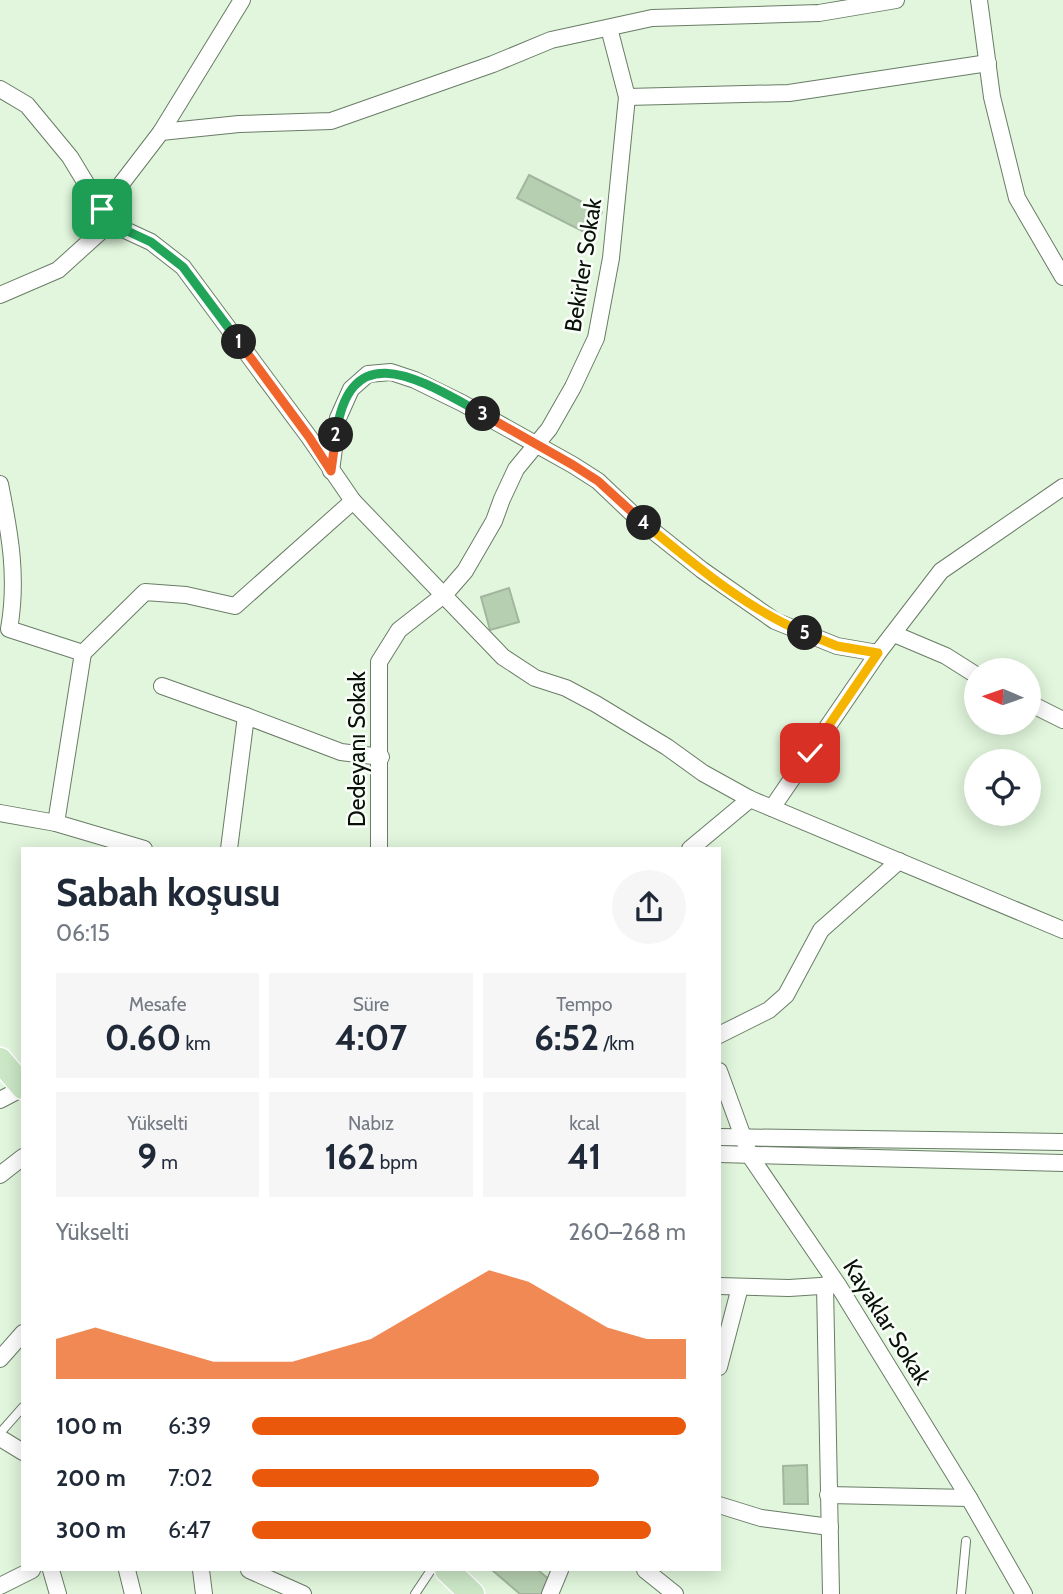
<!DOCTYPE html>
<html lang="tr">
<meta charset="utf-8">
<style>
body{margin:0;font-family:Cabin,sans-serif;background:#f6f6f7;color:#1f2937;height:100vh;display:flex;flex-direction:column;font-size:26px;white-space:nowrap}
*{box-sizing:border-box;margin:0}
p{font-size:23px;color:#747a83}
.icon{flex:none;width:38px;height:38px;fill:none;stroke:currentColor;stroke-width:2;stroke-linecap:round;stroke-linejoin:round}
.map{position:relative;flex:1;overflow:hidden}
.details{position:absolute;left:21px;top:847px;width:700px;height:724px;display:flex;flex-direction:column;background:#fff;border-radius:0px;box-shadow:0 4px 18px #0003}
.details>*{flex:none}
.needle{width:46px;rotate:272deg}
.fabs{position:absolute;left:964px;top:658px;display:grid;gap:14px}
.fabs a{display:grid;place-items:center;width:77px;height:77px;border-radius:50%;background:#fff;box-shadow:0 4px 18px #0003;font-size:35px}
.pin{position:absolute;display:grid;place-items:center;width:60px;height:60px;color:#fff;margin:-30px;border-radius:14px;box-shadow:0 4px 10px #0006}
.km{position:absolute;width:35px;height:35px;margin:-18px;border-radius:50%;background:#222;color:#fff;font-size:19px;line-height:35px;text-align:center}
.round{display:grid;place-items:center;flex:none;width:74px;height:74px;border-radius:37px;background:#f6f6f7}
.summary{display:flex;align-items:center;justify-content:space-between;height:119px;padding:0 35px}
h1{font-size:38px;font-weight:700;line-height:52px}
.figures{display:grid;grid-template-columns:repeat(3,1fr);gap:10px;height:119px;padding:7px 35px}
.figures div{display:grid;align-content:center;border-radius:0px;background:#f6f6f7;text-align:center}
.figures b{font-size:35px;font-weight:700}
.figures small{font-size:19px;font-weight:400}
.figures p{font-size:19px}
.chart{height:196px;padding:14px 35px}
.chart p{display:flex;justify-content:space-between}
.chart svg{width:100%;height:126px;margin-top:7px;fill:#ea580c;opacity:.7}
ul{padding:0 35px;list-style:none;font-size:23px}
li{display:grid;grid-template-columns:112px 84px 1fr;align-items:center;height:52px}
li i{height:18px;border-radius:9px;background:#ea580c}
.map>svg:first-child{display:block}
.building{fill:#b6cfb1;stroke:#a1b69d;stroke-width:2}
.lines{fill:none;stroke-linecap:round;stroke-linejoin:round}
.service-casing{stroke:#697d66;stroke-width:10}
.minor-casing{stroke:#697d66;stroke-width:18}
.primary-casing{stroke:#fff;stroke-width:27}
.service{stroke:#fff;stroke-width:8}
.minor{stroke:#fff;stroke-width:16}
.primary{stroke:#cbe7c6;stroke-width:24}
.split-1-casing{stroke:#fff;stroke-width:14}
.split-2-casing{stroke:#fff;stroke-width:14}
.split-3-casing{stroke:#fff;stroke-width:14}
.split-4-casing{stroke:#fff;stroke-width:14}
.split-5-casing{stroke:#fff;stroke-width:14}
.split-6-casing{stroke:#fff;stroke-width:14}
.split-1{stroke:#22a559;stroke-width:9}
.split-2{stroke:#f0652b;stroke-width:9}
.split-3{stroke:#22a559;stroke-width:9}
.split-4{stroke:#f0652b;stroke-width:9}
.split-5{stroke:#f5b400;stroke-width:9}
.split-6{stroke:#f5b400;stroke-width:9}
.labels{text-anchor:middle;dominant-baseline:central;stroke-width:5;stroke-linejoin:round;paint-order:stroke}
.street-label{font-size:23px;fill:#091008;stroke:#f9fef9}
</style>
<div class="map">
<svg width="1063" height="1594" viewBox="0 0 1063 1594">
<rect width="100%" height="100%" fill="#e1f6dc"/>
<!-- building -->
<g class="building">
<polygon points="529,175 602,212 590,235 517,198"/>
<polygon points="509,588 519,622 490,630 481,597"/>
<polygon points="807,1465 808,1504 784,1504 783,1466"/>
<polygon points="492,1570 538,1570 552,1582 545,1594 520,1594"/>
</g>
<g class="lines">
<!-- service casing -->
<g class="service-casing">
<g id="service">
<polyline points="0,1433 23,1407"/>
<polyline points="415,1594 431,1570"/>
<polyline points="961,1594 966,1541"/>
</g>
</g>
<!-- minor casing -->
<g class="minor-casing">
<g id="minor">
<polyline points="979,0 992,97 1017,198 1063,277"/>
<polyline points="0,89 27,105 70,157 107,218"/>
<polyline points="627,97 789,93 988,63"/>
<polyline points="161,132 239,124 331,121 493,64 551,40 652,18 819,13 896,0"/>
<polyline points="102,209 161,132 242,0"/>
<polyline points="110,223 151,242 183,267 309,437 353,501 503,657 535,678 566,688 596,704 667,747 703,773 750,799 1063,930"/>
<polyline points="0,295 58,270 110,223"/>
<polyline points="331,471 338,418 351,389 368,374 391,372 415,380 462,403 573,465 598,481 638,519 702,570 775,621 837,646 878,653"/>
<path d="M0,484c10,50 18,94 9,145l74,24 -27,170"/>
<polyline points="894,634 946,656 976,675"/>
<polyline points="83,653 145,592 186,595 235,606 353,501"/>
<polyline points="162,686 246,716"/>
<polyline points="1029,703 1063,720"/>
<polyline points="772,808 878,653 941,571 1063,487"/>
<polyline points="0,813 56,823 144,849"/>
<polyline points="229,849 246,716 341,752 381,757"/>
<polyline points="379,849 379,662 399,630 445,594 465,571 494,521 502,499 516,469 549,429 573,387 596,338 611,258 626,107 627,97 609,28"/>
<polyline points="690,849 750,799"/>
<polyline points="719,1035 769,1010 786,995 821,930 899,861"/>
<polyline points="719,1071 750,1156 838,1285 969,1498 1024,1594"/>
<polyline points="0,1100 23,1088"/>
<polyline points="719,1137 1063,1142"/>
<polyline points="719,1154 1063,1163"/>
<polyline points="0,1175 23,1157"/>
<polyline points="825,1285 831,1594"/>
<polyline points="719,1286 789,1288 836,1285"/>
<polyline points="0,1359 23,1333"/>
<polyline points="719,1367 740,1287"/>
<polyline points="0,1438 23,1452"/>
<polyline points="828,1495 969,1498"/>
<polyline points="719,1505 761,1518 830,1527"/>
<polyline points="51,1570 58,1594"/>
<polyline points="127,1570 133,1594"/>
<polyline points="201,1570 204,1594"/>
<polyline points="249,1570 303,1594"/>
<polyline points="645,1570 675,1594"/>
<polyline points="0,1586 32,1570"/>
<polyline points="550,1594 560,1570"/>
</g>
</g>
<!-- primary casing -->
<g class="primary-casing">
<g id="primary">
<polyline points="0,1060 23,1087"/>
<polyline points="447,1570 472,1594"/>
</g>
</g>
<!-- service -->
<use href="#service" class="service"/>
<!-- minor -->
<use href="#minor" class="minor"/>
<!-- primary -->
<use href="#primary" class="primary"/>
</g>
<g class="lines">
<!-- split-1 casing -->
<g class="split-1-casing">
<polyline id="split-1" points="102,209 110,223 151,242 183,267 239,342"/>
</g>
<!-- split-2 casing -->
<g class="split-2-casing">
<polyline id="split-2" points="239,342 309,437 331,471 336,435"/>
</g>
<!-- split-3 casing -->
<g class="split-3-casing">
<path id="split-3" d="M336,435c14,-104 89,-52 147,-21"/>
</g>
<!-- split-4 casing -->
<g class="split-4-casing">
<polyline id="split-4" points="483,414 573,465 598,481 644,523"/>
</g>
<!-- split-5 casing -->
<g class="split-5-casing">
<path id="split-5" d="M644,523c50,41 101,85 161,110"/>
</g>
<!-- split-6 casing -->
<g class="split-6-casing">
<polyline id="split-6" points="805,633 837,646 878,653 810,753"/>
</g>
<!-- split-1 -->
<use href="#split-1" class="split-1"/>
<!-- split-2 -->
<use href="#split-2" class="split-2"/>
<!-- split-3 -->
<use href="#split-3" class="split-3"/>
<!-- split-4 -->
<use href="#split-4" class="split-4"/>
<!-- split-5 -->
<use href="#split-5" class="split-5"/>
<!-- split-6 -->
<use href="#split-6" class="split-6"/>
</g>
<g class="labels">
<!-- street labels -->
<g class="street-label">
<text transform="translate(583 265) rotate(-81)">Bekirler Sokak</text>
<text transform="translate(357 749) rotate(-90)">Dedeyanı Sokak</text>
<text transform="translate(887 1322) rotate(58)">Kayaklar Sokak</text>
</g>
</g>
</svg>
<div class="fabs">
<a><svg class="needle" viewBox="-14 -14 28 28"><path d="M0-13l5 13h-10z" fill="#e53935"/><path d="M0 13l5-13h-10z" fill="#747a83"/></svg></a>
<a><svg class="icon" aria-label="locate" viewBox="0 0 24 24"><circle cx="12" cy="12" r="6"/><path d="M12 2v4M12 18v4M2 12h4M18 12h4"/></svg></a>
</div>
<div class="pin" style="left:102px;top:209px;background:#1e9e55"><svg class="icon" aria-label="arrive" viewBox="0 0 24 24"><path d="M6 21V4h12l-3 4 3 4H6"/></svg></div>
<div class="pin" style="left:810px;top:753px;background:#d93025"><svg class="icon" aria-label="check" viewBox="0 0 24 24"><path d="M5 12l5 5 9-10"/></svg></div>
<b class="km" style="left:239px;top:342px">1</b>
<b class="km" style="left:336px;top:435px">2</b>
<b class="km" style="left:483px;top:414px">3</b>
<b class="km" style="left:644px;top:523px">4</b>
<b class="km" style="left:805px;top:633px">5</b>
<section class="details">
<div class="summary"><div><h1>Sabah koşusu</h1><p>06:15</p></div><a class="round"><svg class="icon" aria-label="share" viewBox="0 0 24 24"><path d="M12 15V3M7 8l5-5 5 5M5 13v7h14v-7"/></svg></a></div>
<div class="figures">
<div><p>Mesafe</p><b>0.60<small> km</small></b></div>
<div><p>Süre</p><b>4:07</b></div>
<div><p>Tempo</p><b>6:52<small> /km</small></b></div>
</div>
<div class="figures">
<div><p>Yükselti</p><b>9<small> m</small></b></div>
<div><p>Nabız</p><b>162<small> bpm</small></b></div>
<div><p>kcal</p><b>41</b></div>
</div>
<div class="chart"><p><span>Yükselti</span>260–268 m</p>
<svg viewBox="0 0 160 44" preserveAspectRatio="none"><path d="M0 44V30L10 26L20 30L30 34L40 38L50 38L60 38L70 34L80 30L90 22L100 14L110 6L120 10L130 18L140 26L150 30L160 30V44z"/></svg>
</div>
<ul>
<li><b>100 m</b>6:39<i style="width:100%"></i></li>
<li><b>200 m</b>7:02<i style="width:80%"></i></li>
<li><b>300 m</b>6:47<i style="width:92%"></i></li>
</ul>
</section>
</div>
